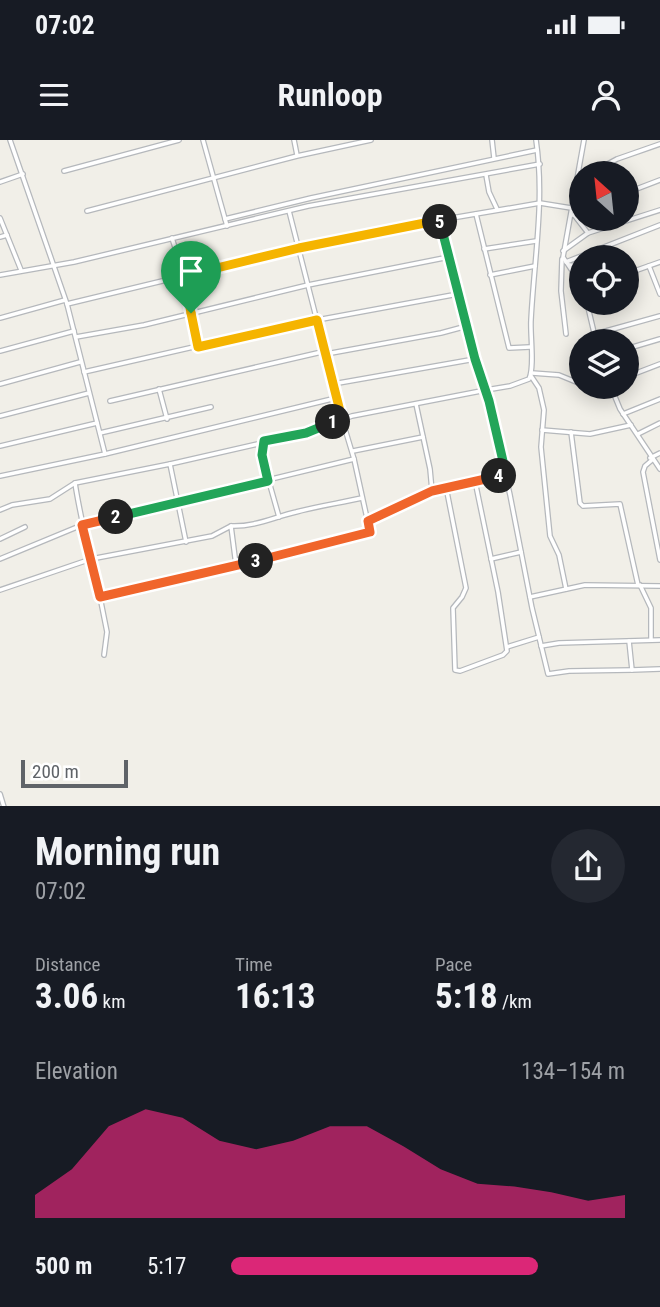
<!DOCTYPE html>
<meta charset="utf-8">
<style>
body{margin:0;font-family:"Roboto Condensed",sans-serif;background:#242831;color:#f1f3f6;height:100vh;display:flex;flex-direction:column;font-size:26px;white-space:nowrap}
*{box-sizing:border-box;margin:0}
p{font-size:23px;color:#9ea1a6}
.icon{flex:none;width:38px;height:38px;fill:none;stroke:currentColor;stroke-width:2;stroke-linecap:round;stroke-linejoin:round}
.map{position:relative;height:666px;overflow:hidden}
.details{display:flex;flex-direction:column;background:#171b24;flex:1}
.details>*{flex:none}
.needle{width:46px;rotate:333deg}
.fabs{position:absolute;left:569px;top:21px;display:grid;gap:14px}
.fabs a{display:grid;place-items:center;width:70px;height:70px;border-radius:50%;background:#171b24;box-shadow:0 4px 18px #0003;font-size:35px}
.scale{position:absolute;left:21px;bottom:18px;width:107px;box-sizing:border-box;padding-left:7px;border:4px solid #5f6368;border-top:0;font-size:19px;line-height:24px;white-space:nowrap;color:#5f6368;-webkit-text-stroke:5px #fff;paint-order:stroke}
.pin{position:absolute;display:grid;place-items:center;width:60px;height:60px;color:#fff;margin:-72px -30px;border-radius:50% 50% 50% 0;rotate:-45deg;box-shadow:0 0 7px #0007}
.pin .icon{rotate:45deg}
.km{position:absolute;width:35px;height:35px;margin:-18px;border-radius:50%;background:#222;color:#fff;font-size:19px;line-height:35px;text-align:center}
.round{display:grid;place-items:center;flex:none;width:74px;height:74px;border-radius:37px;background:#242831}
.headline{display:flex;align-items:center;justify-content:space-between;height:119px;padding:0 35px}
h1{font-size:38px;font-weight:700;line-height:52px}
.stats{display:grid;grid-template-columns:repeat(3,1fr);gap:10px;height:119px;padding:7px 35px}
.stats div{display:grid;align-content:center}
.stats b{font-size:35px;font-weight:700}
.stats small{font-size:19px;font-weight:400}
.stats p{font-size:19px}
.chart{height:196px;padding:14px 35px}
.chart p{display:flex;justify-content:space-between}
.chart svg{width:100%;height:126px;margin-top:7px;fill:#db2777;opacity:.7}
ul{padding:0 35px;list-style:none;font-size:23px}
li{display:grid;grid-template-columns:112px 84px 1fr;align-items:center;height:52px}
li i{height:18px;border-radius:9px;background:#db2777}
.status{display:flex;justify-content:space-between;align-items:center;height:49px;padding:0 35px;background:#171b24;direction:ltr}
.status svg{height:19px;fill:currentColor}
header{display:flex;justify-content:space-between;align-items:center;height:91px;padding:0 35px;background:#171b24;font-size:32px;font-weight:700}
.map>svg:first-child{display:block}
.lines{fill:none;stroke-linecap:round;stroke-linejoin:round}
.minor-casing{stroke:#b5b8bc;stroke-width:6}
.minor{stroke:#fff;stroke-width:3.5}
.split-1-casing{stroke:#fff;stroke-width:14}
.split-2-casing{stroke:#fff;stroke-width:14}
.split-3-casing{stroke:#fff;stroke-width:14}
.split-4-casing{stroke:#fff;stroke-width:14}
.split-5-casing{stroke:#fff;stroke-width:14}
.split-6-casing{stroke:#fff;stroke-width:14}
.split-1{stroke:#f5b400;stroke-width:9}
.split-2{stroke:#22a559;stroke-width:9}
.split-3{stroke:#f0652b;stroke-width:9}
.split-4{stroke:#f0652b;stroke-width:9}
.split-5{stroke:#22a559;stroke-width:9}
.split-6{stroke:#f5b400;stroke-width:9}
</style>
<div class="status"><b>07:02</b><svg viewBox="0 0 49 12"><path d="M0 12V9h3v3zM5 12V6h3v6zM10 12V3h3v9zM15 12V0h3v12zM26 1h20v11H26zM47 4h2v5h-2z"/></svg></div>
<header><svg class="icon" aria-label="menu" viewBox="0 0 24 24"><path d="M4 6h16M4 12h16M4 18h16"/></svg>Runloop<svg class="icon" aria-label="person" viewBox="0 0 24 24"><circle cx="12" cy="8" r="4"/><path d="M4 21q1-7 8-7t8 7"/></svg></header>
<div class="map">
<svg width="660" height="667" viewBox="0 0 660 667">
<rect width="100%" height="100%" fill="#f1efe8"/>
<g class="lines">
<!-- minor casing -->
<g class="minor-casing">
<g id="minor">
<polyline points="203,0 227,86"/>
<polyline points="294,0 297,15"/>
<polyline points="492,0 494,18"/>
<polyline points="64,31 179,0"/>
<polyline points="591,33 617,19 660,4"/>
<polyline points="486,35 489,52 497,69"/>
<polyline points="0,42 23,34"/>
<polyline points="626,53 660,40"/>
<polyline points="87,71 297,16 371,0"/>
<polyline points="476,74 509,208 530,207"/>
<polyline points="572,75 574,75 588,93"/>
<polyline points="574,75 581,72"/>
<polyline points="0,78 21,130"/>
<polyline points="225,79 311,58 537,10"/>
<path d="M440,80l35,139 11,31 24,-4 19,-7c6,-12 1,-44 2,-59 3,-60 14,-120 5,-180"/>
<polyline points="0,97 7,95"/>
<polyline points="172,98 184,136 198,207"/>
<polyline points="484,109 536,101"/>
<polyline points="563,111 588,93 660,70"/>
<polyline points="562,119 561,151 566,194"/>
<polyline points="566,122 660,85"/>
<polyline points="569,125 581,126"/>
<polyline points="649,126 660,154"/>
<polyline points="626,134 660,122"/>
<polyline points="0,135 74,122 308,66 540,24"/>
<polyline points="490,135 535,126"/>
<polyline points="581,144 563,117 584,0"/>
<polyline points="587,163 596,201"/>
<polyline points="67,164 299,108 440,80 540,63 571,68"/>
<polyline points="0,178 65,160"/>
<polyline points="595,194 660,176"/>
<polyline points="76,197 144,185 308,145 449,117"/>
<polyline points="626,209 660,199"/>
<polyline points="0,211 74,191"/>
<polyline points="326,214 441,193 467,186"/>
<polyline points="84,232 290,185 458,154"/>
<polyline points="532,233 559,235 581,244"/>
<polyline points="531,236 539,248 544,270 541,307 550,396 559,415 566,449"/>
<polyline points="626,237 660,224"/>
<polyline points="0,244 80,222"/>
<polyline points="333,244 475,219"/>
<polyline points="611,247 620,269 660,329"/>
<polyline points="159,249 167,279"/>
<polyline points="110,261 326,211"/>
<polyline points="416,264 430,329 432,351"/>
<polyline points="623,274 660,259"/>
<polyline points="0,276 89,253"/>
<polyline points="542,290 590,294 631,285"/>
<polyline points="571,292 580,363 583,366 620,364 638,445"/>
<polyline points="100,293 211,267"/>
<polyline points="638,294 660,283"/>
<polyline points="264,301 264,324 279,377"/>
<polyline points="0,306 97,283"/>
<polyline points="353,311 423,297"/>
<polyline points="105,314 336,258"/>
<polyline points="650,318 660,313"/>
<polyline points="652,320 645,326 643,332 660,420"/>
<polyline points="170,324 306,293 352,276 486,250 510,355 532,468 548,534 569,531 632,530"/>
<polyline points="0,336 105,314 67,164 10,0"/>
<polyline points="475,341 498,452 507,511 503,515 460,531 455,530 453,468 462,457 466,448 446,347 506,334"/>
<polyline points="0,370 12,365 50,359 75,343 170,324 186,402"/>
<polyline points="368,381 406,362 446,347"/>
<path d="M231,386c24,1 43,-9 65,-14 22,-6 44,-9 66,-14"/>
<polyline points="0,399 25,387"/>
<polyline points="0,419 82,385 354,319"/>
<polyline points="491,419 521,412"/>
<polyline points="236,425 370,392 354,319 342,279 289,71"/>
<polyline points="640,445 651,468 651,500"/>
<path d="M0,450l91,-31 121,-23 19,-10 5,39 -136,32c-9,-37 -19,-75 -25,-114"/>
<polyline points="100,457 107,492 104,515"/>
<polyline points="530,457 585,445 660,446"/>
<polyline points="629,501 632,530 660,529"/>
<polyline points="541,506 559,503 660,500"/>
<polyline points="507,507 539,497"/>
<polyline points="0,654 4,667"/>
</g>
</g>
<!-- minor -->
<use href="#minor" class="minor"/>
</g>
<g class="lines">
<!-- split-1 casing -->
<g class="split-1-casing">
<polyline id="split-1" points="191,173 198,207 317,180 342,279 333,282"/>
</g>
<!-- split-2 casing -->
<g class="split-2-casing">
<polyline id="split-2" points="116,377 268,341 262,315 264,301 306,293 333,282"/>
</g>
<!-- split-3 casing -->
<g class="split-3-casing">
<polyline id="split-3" points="116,377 82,385 100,457 256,421"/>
</g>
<!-- split-4 casing -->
<g class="split-4-casing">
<polyline id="split-4" points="256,421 370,392 368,381 432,351 499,336"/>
</g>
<!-- split-5 casing -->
<g class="split-5-casing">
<polyline id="split-5" points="440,82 475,219 489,261 506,334 499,336"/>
</g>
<!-- split-6 casing -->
<g class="split-6-casing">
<polyline id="split-6" points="191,173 184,136 299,108 440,80 440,82"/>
</g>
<!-- split-1 -->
<use href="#split-1" class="split-1"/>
<!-- split-2 -->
<use href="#split-2" class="split-2"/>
<!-- split-3 -->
<use href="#split-3" class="split-3"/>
<!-- split-4 -->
<use href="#split-4" class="split-4"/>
<!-- split-5 -->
<use href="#split-5" class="split-5"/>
<!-- split-6 -->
<use href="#split-6" class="split-6"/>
</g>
</svg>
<div class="fabs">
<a><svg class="needle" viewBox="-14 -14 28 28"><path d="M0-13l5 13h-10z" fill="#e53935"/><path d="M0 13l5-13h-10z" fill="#9ea1a6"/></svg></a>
<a><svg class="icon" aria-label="locate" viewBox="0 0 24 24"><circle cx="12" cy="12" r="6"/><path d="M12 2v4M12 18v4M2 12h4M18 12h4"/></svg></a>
<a><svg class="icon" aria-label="layers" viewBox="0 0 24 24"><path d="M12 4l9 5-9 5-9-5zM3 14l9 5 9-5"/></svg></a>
</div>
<div class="scale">200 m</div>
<div class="pin" style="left:191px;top:173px;background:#1e9e55"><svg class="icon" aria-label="arrive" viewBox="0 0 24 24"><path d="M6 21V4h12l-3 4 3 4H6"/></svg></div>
<b class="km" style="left:333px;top:282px">1</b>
<b class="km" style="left:116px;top:377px">2</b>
<b class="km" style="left:256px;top:421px">3</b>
<b class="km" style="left:499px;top:336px">4</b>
<b class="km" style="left:440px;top:82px">5</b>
</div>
<section class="details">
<div class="headline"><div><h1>Morning run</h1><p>07:02</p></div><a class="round"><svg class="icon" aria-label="share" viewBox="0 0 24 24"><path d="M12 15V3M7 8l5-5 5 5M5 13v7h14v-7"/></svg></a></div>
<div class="stats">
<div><p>Distance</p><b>3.06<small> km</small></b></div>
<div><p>Time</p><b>16:13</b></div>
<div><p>Pace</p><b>5:18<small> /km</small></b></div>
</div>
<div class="chart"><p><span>Elevation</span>134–154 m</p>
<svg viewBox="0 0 160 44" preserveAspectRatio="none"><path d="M0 44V36L10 27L20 12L30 6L40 9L50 17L60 20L70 17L80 12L90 12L100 19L110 27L120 32L130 33L140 35L150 38L160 36V44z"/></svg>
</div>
<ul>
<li><b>500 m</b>5:17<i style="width:78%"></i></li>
</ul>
</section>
